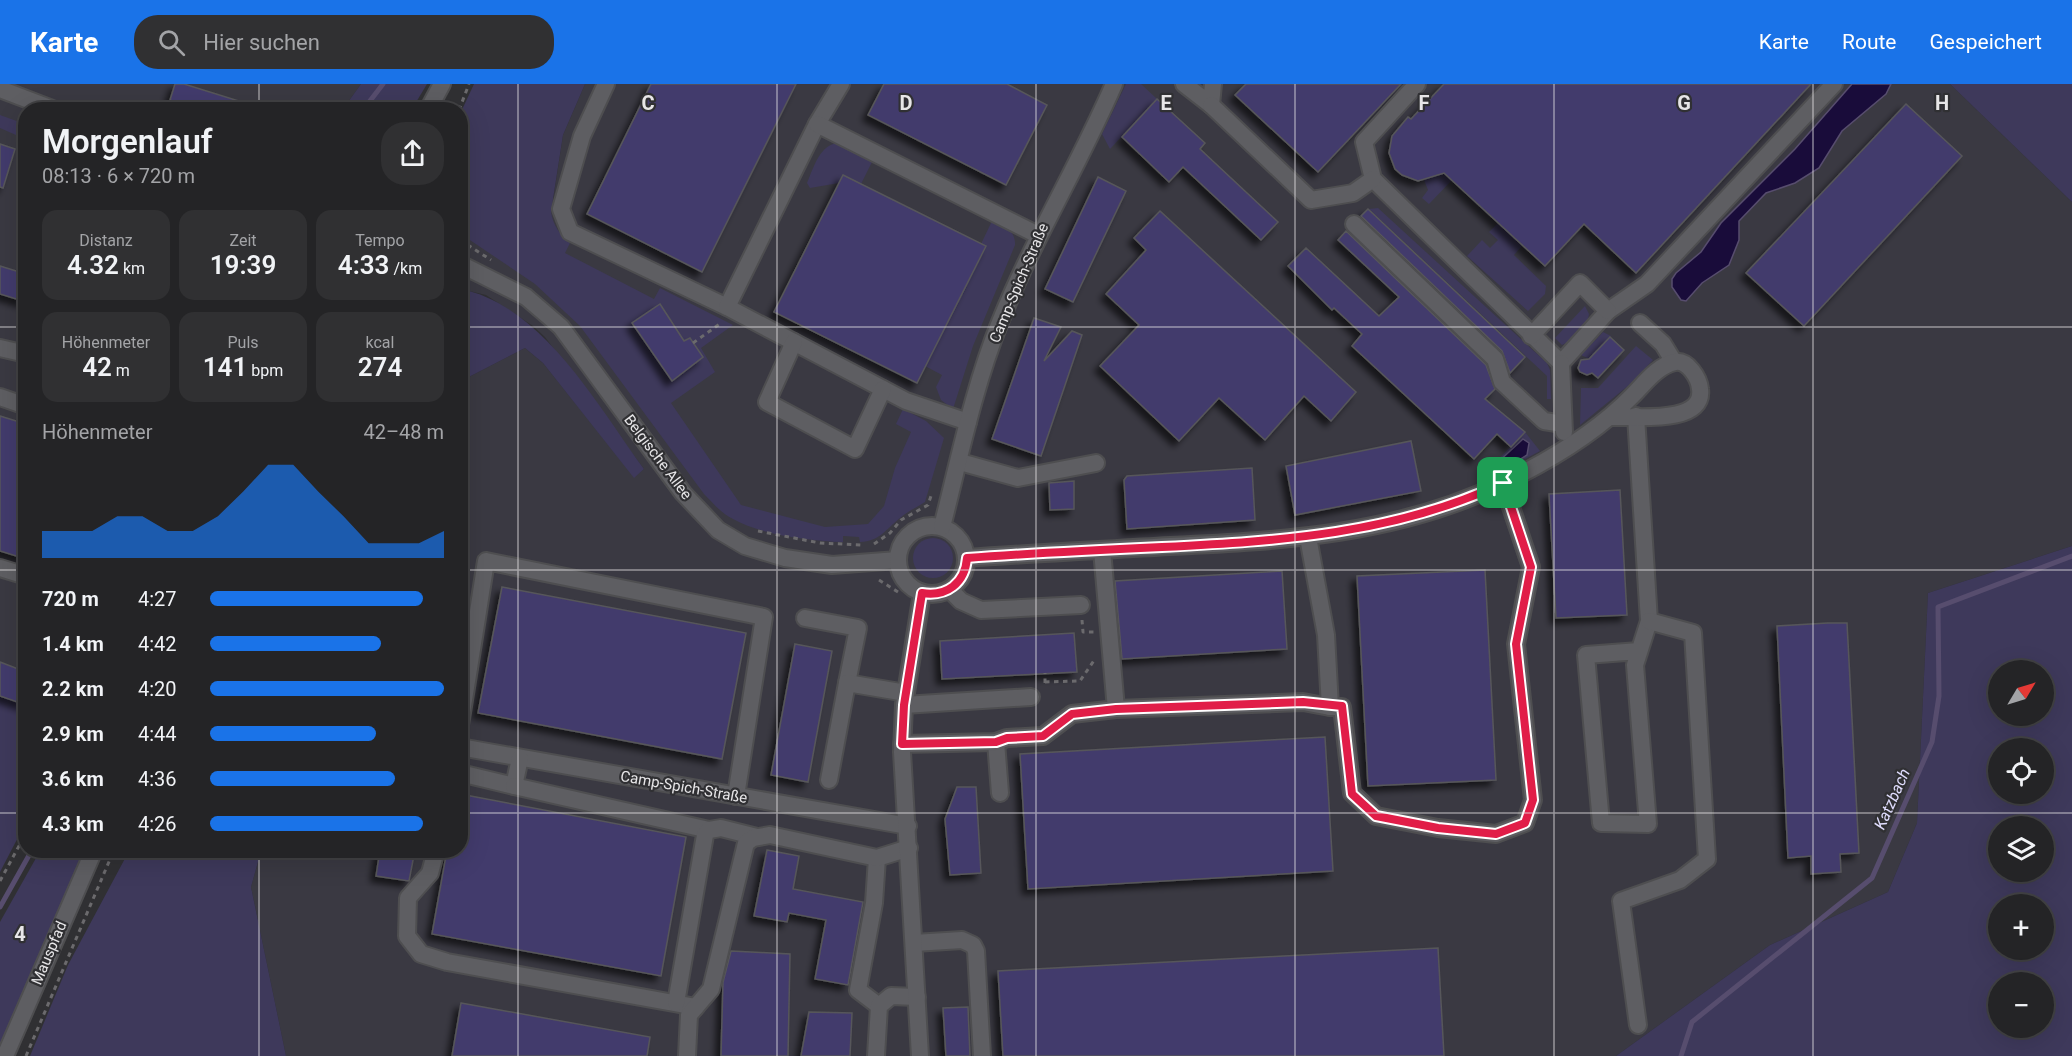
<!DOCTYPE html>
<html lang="de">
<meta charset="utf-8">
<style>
body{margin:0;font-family:Roboto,sans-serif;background:#303032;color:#f1f3f6;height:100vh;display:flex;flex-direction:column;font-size:22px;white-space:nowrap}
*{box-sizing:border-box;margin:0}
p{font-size:20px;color:#a3a4a7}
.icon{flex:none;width:33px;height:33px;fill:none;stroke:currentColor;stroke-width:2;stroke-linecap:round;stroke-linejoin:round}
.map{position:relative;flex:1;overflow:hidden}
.sheet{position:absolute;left:18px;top:18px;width:450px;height:756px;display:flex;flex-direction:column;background:#242426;border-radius:24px;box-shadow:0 6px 24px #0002,0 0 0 2px #414143}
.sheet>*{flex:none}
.needle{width:39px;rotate:52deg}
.controls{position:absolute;left:1988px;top:576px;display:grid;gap:12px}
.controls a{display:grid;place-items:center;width:66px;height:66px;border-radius:50%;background:#242426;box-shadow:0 6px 24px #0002,0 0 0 2px #414143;font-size:30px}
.pin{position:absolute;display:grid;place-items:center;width:51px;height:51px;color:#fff;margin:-26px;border-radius:12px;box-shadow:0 3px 9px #0006}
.round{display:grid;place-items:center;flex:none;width:63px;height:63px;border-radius:24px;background:#303032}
.headline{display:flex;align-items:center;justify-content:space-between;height:102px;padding:0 24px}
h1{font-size:33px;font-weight:600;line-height:45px}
.stats{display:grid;grid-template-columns:repeat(3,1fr);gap:9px;height:102px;padding:6px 24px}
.stats div{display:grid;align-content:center;border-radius:15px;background:#303032;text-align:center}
.stats b{font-size:26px;font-weight:600}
.stats small{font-size:16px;font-weight:400}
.stats p{font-size:16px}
.chart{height:168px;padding:12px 24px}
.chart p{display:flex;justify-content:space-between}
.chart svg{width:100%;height:108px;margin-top:6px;fill:#1a73e8;opacity:.7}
ul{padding:0 24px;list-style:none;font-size:20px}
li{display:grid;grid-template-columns:96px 72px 1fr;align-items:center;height:45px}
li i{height:15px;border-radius:8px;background:#1a73e8}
header{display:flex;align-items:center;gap:36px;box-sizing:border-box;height:84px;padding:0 30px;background:#1a73e8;color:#fff}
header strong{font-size:28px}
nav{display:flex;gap:33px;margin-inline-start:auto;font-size:21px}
.search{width:420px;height:54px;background:#303032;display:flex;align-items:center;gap:15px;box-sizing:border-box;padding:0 21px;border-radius:24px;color:#a3a4a7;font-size:22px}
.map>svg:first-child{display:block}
.built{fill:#3a3942}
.green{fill:#3e395b;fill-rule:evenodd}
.water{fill:#190c3a;stroke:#574d6e;stroke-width:1.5}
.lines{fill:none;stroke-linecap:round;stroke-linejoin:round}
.stream{stroke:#574d6e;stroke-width:5}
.building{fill:#433a6c;stroke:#57575a;stroke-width:1.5;filter:url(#shadow)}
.minor-casing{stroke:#4e4e50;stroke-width:20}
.path{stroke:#6b6a6d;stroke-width:3;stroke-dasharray:4.5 4.5;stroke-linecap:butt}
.minor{stroke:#5e5e62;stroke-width:16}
.route-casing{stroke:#fff;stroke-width:12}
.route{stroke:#e11d48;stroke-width:8}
.grid{fill:none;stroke:#e7e6e8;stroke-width:1.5;stroke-opacity:0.55}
.labels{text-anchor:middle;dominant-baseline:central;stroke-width:4.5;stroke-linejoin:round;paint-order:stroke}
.street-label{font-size:15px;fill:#e7e6e8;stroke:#303033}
.water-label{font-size:16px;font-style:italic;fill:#e0ddfe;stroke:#303033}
.grid-label{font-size:20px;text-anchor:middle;font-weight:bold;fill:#e7e6e8;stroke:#303033;stroke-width:4.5;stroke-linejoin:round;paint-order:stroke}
</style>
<header>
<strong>Karte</strong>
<div class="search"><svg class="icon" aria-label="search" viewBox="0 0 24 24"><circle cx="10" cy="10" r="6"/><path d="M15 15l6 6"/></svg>Hier suchen</div>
<nav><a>Karte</a><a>Route</a><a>Gespeichert</a></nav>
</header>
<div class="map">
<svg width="2072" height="972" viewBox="0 0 2072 972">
<defs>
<filter id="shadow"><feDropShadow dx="-5.5" dy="5.5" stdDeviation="3" flood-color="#0009"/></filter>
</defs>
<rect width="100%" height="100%" fill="#303033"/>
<!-- built -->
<g class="built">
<polygon points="0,0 361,0 343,25 26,26 25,622 0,612"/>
<polygon points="585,0 1950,0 2072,118 2072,462 1928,509 1917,739 1888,808 1770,861 1616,972 286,972 251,803 261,767 460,766 461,297 525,264 543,279 634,393 644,385 545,253 533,242 486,211 461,205 461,150 553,116 563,51"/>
</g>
<!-- green -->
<g class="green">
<polygon points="361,0 427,0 412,25 343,25"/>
<path d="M474,0h111l-22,51 -12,77c2,13 9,23 19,31l-5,10 89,46 6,-11 73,37 -32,23 14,24 -44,31 70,102 84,22 43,-3 16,-18 11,-38 16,-36 -15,-8 7,-15 23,12 18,17 -19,64c-8,5 -18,10 -25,16 -15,12 -20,23 -40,24l-1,-5 -16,-1v6c-33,-1 -81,-7 -110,-23 -11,-5 -20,-16 -29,-25l-124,-168 -45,-42 -74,-50 -1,-120z"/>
<polygon points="1126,0 1141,0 1157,15 1110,65 1102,50"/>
<polygon points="1950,0 2072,0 2072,118"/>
<polygon points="0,31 25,40 25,55 0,44"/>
<path d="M840,59l33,17 -12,24 -18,-9 -4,8 -29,5 -3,-5c7,-16 13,-40 33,-40z"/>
<polygon points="1442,87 1452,96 1429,120 1422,114 1428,106 1424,96"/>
<polygon points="1378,124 1547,279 1550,286 1551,315 1547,315 1547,292 1369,125"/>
<path d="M992,137c12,6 24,9 23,24l-42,101 -20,63 -12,-9 -5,-13 6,-12 -17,-9 61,-119 -5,-3z"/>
<polygon points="1498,139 1522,162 1514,171 1546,202 1545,210 1528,227 1467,172 1482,156 1490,164 1498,156 1489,148"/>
<path d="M461,205c82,17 136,116 183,180l-10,9 -91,-115 -18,-15 -64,33z"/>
<path d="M1585,222l4,8c-1,11 -16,27 -27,31l-7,-7z"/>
<polygon points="1603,248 1611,252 1589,275 1581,271"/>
<polygon points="1636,262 1653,276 1629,301 1580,341 1581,304 1598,304"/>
<polygon points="1525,348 1540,367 1481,398 1479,395"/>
<circle cx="933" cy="474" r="20"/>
<path d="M2072,462v510h-456l154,-111 118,-53 29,-69 11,-230zM1998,586h45v46h-45zM1998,664h45v46h-45zM1998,742h45v46h-45zM1998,820h45v46h-45zM1998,898h45v46h-45z"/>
<polygon points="0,612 25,622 25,740 0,788"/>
<polygon points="40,767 84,767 0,963 0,838"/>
<polygon points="129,767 261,767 251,803 286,972 30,972 68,881"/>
</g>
<!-- water -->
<g class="water">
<polygon points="1852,0 1891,0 1886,10 1842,47 1819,84 1795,99 1766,109 1739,137 1739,156 1729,181 1702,199 1686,217 1681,216 1672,203 1672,195 1676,189 1701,168 1721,139 1795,65"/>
<polygon points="1523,355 1529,359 1527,371 1503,386 1498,386 1496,380"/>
</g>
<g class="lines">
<!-- stream -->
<g class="stream">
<polyline points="363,26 383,0"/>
<polyline points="0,823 32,766"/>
<polyline points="1681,972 1692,938 1872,794 1932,658 1939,612 1938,523 2072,472"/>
</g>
</g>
<!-- building -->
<g class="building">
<polygon points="175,0 184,0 255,22 255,26 199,26 170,16"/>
<polygon points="651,0 796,0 702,188 587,130"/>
<polygon points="884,0 1007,0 1047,21 1006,101 868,31"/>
<polygon points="1246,0 1401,0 1318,88 1235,11"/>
<polygon points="1444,0 1811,0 1636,189 1584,140 1545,182 1444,89 1418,97 1402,91 1395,85 1389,69 1392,52 1408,33 1411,35"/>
<polygon points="1157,15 1205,59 1200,65 1278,138 1261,156 1183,83 1169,98 1122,53"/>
<polygon points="1906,20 1962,72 1804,242 1746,189"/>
<polygon points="0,60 15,65 3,104 0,103"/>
<polygon points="843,91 986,162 917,299 774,228"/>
<polygon points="1098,93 1126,107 1073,218 1045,205"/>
<polygon points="1368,125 1525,273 1510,289 1502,267 1361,132"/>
<polygon points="1160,127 1356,308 1331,337 1304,312 1265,356 1219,314 1179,357 1100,282 1139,241 1106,210 1146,166 1134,154"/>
<polygon points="1346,147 1486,281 1495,305 1485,315 1525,348 1511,363 1497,350 1474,375 1352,262 1362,250 1334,224 1332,226 1288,182 1306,164 1379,232 1399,213 1338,156"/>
<polygon points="0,182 26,190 26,218 0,210"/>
<polygon points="660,220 684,257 690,254 703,273 672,297 632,239"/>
<polygon points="1034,234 1061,243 1044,277 1072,247 1082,251 1041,372 992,355"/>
<polygon points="1610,253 1624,266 1598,294 1592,289 1587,291 1580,288 1578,284 1581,276 1589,275"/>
<polygon points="0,332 26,340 26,475 0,467"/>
<polygon points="1411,357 1421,407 1295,431 1286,382"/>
<polygon points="1252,384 1255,436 1127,445 1124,396 1127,392"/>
<polygon points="1074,397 1074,425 1050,426 1049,399"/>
<polygon points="1620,406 1627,531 1556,534 1549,410"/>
<polygon points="1485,486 1496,696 1368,702 1357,492"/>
<polygon points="1282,487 1287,565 1122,575 1115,497"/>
<polygon points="502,503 746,549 722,675 478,629"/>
<polygon points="1828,539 1847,539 1859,769 1840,770 1841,788 1811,790 1811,772 1788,774 1777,542"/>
<polygon points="1074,549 1077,588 942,595 940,557"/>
<polygon points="795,560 832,567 808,698 771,691"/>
<polygon points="0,578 26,588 26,621 0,612"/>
<polygon points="1325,653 1333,787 1028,805 1020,670"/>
<polygon points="957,703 976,703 981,789 950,791 945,735"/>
<polygon points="460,710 686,753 661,892 432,850 447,766 460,766"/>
<polygon points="380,766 415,766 409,797 376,792"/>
<polygon points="767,766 799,772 793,805 863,818 848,901 815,895 826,836 789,829 787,838 754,832"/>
<polygon points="1438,864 1444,972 1003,972 998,887"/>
<polygon points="731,867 790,870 788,972 721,972 723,898"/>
<polygon points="461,919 650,953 647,972 452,972"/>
<polygon points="968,923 970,972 946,972 943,924"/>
<polygon points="809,928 852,929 850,972 801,972"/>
</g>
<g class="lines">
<!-- minor casing -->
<g class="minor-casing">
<g id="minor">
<polyline points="606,0 582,52 561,125 570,148 727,223"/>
<polyline points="841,0 817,40 727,223 906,317 968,338"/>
<polyline points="1184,0 1211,21 1213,0"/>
<polyline points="1417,0 1364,58 1373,95 1561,279 1608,227 1647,200 1834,0"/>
<polyline points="0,5 55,26"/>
<polyline points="1211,21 1311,116 1353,109 1373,95"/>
<polyline points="428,26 442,0"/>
<polyline points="817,40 1038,151"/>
<polyline points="1354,140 1495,275 1502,298 1544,337 1563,340"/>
<polyline points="460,180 526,213 561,243 683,409 718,446 745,462 785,474 832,481 898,476"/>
<polyline points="1640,239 1663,260 1674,278"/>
<polyline points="1531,252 1580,199 1608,227"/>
<polyline points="794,258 767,318 855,365 883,305"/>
<polyline points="0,264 26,270"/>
<polyline points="1561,279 1564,348"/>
<polyline points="0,313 26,322"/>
<polyline points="1636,332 1649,537 1635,581 1648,740 1601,739 1586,571 1639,567"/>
<polyline points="960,378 1018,394 1096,379"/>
<circle cx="932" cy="476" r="34"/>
<path d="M942,443c17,-67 32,-141 58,-205 33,-82 79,-157 114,-238"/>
<polyline points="1102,466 1116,625"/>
<path d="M967,474c67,-5 135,-8 203,-12 114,-5 227,-12 331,-62 48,-23 95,-51 131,-88 12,-12 26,-31 43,-34 13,-2 24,16 25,27 5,36 -66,27 -88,28"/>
<polyline points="0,484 26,492"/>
<polyline points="950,506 961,517 981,526 1081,521"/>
<polyline points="805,534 858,544 847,599"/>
<polyline points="904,621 1031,613"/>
<polyline points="1330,623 1342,623 1352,709 1376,732 1438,744 1496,750 1525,739 1533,716 1516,560 1531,483 1503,399"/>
<polyline points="460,641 486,477 764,533 736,712"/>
<polyline points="996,658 1000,709"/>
<polyline points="902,660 996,658 1007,654 1043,652 1072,630 1116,625 1303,618 1330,623 1326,551 1308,453"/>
<polyline points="460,663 908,742"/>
<polyline points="460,689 514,702 520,674"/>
<polyline points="829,696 847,599 906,609"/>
<polyline points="514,702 709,746"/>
<polyline points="436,766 430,789 408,814 407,852 421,870 447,878 696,923"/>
<polyline points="877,774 874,819 858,906 879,922"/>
<polyline points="914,859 962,856 973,861 976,867 982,972"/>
<polyline points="676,919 705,751 709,746 721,744 757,753"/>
<polyline points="1638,941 1621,817 1680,796 1707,775 1693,549 1649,537"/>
<polyline points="5,972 94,766"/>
<polyline points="687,972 689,931 711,905 746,759 753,754 770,751 877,774 909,764"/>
<polyline points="876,972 879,922 891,912 917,913"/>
<polyline points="920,972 902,668 904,621 922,509"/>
</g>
</g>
<!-- path -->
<g class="path">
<polyline points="459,26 469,0"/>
<polyline points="460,156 491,176"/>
<polyline points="693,259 721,239"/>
<polyline points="758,447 820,459 861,461"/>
<polyline points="874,460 890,449 901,436 928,421 932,409"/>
<polyline points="879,496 898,508"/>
<polyline points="1082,536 1083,548 1094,548"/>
<polyline points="1045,598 1080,597 1095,575"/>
<polyline points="1045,599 1045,589"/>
<polyline points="0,797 26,749"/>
<polyline points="26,972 114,766"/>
</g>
<!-- minor -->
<use href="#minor" class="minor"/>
</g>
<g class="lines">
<!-- route casing -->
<g class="route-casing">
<path id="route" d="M1503,399l28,84 -15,77 17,156 -8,23 -29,11 -58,-6 -62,-12 -24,-22 -10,-88 -39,-4 -187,7 -44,5 -29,22 -36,2 -11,4 -94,2 2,-39 18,-112c25,4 43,-10 45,-35 65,-5 130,-8 195,-11 118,-6 233,-13 341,-64z"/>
</g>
<!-- route -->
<use href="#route" class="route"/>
</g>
<!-- grid -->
<path class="grid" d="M259,0v26M518,0v972M777,0v972M1036,0v972M1295,0v972M1554,0v972M1813,0v972M0,243h26M460,243h1612M0,486h26M460,486h1612M0,729h26M460,729h1612M259,766v206"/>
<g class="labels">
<!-- street labels -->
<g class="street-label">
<text transform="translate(1019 199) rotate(-67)">Camp-Spich-Straße</text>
<text transform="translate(658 373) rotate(53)">Belgische Allee</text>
<text transform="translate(684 703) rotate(10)">Camp-Spich-Straße</text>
<text transform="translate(49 869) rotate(-67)">Mauspfad</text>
</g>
<!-- water labels -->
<g class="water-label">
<text transform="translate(1892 715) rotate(-66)">Katzbach</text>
</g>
</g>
<g class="grid-label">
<text x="648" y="26">C</text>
<text x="906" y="26">D</text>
<text x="1166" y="26">E</text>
<text x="1424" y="26">F</text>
<text x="1684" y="26">G</text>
<text x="1942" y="26">H</text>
<text x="20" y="857">4</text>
</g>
</svg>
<div class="controls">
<a><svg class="needle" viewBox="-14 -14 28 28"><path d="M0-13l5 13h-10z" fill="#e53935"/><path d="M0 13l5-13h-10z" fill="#a3a4a7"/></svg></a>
<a><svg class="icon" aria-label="locate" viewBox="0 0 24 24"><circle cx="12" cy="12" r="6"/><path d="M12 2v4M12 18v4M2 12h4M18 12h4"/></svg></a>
<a><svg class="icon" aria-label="layers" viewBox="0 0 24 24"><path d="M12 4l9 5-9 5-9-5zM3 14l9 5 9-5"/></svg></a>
<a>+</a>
<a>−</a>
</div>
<div class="pin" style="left:1503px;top:399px;background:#1e9e55"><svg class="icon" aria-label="arrive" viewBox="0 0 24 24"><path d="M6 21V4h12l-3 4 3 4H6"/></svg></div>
<section class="sheet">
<div class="headline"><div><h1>Morgenlauf</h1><p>08:13 · 6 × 720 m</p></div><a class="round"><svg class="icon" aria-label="share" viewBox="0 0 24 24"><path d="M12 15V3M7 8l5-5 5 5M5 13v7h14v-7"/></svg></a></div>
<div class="stats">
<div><p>Distanz</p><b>4.32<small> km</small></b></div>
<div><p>Zeit</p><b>19:39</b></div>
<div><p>Tempo</p><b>4:33<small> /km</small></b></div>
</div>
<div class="stats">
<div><p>Höhenmeter</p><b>42<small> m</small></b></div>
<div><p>Puls</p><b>141<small> bpm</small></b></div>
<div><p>kcal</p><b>274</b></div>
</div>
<div class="chart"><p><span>Höhenmeter</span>42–48 m</p>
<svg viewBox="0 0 160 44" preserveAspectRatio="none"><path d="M0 44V33L10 33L20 33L30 27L40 27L50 33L60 33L70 27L80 17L90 6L100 6L110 17L120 27L130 38L140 38L150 38L160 33V44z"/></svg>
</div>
<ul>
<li><b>720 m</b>4:27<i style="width:91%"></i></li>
<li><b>1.4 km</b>4:42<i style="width:73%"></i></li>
<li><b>2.2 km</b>4:20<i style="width:100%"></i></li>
<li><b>2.9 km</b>4:44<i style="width:71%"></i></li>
<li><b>3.6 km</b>4:36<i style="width:79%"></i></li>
<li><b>4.3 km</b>4:26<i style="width:91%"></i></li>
</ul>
</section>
</div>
